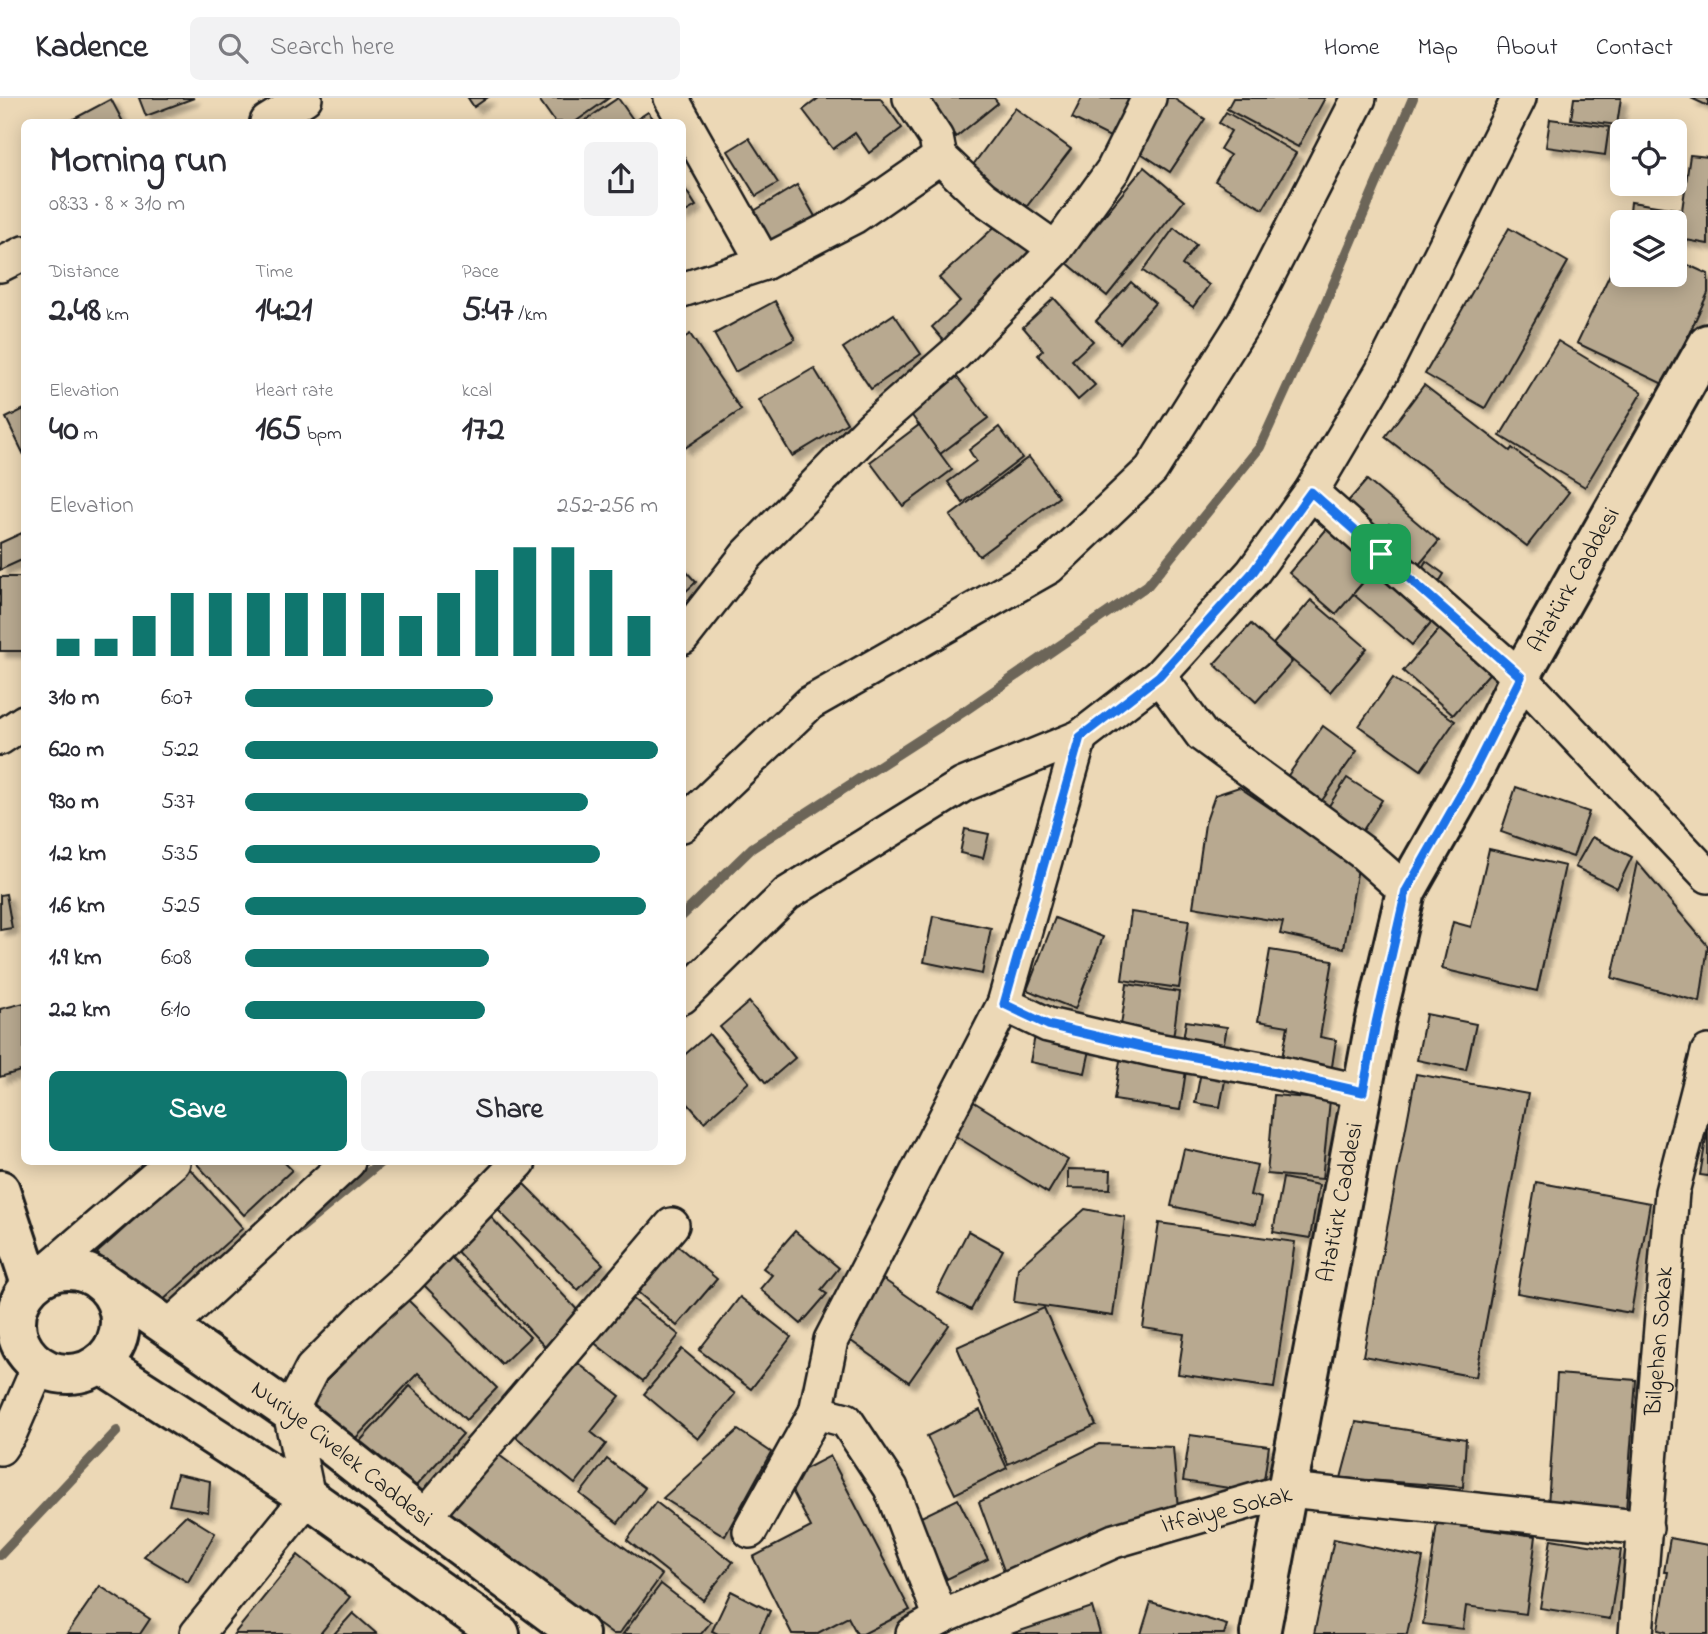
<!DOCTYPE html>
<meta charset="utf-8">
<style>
body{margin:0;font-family:"Indie Flower",sans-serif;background:#f2f2f3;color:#2b2b33;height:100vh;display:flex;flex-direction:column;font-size:26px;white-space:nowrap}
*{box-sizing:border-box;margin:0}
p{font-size:23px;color:#7c7c81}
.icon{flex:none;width:38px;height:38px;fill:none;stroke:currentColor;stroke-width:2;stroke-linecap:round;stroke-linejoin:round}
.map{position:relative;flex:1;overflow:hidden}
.details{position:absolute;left:21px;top:21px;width:665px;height:1046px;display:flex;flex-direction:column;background:#fff;border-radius:10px;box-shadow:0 4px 18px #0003}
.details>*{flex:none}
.tools{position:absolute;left:1610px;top:21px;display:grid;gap:14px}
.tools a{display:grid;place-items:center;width:77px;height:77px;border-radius:10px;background:#fff;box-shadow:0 4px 18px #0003;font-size:35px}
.pin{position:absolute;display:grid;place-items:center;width:60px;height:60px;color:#fff;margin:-30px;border-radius:14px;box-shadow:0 4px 10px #0006}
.round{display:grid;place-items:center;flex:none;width:74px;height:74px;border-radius:10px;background:#f2f2f3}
.overview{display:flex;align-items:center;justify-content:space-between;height:119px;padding:0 28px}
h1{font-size:38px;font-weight:700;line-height:52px}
.stats{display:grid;grid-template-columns:repeat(3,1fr);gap:10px;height:119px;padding:7px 28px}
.stats div{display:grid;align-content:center}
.stats b{font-size:35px;font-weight:700}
.stats small{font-size:19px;font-weight:400}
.stats p{font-size:19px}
.chart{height:196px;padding:14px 28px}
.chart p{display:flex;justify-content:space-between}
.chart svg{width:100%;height:126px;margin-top:7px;stroke:#0f766e;stroke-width:6}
.primary-button{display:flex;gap:14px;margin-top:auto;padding:14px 28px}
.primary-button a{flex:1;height:80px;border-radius:10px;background:#0f766e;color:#fff;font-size:28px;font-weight:700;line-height:80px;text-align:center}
.primary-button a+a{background:#f2f2f3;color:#2b2b33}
ul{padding:0 28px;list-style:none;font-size:23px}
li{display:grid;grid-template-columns:112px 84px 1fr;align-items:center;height:52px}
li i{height:18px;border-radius:9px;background:#0f766e}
header{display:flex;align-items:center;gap:42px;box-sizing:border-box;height:98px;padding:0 35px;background:#fff;border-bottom:2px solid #e1e1e2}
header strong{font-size:33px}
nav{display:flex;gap:38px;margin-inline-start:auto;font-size:24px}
.search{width:490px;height:63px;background:#f2f2f3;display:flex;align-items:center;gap:18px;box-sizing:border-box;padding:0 24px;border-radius:10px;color:#7c7c81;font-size:26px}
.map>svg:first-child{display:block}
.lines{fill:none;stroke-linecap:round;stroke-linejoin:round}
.stream{stroke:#6c6558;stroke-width:10}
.building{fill:#b8a990;stroke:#1c1c1c;stroke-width:2;filter:url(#shadow)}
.street-casing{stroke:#1c1c1c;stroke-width:38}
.secondary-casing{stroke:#1c1c1c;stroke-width:44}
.street{stroke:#ecd8b6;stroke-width:33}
.secondary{stroke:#ecd8b6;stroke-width:38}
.route-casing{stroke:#fff;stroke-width:14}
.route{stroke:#1a73e8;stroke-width:9}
.labels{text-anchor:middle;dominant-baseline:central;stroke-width:7;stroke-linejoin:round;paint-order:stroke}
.street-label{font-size:24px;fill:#1c1c1c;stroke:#ecd8b6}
</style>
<header>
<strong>Kadence</strong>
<div class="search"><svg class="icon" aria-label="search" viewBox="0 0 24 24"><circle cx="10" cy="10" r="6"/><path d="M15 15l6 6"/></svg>Search here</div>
<nav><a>Home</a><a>Map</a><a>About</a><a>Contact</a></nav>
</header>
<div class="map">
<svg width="1708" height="1536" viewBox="0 0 1708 1536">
<defs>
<filter id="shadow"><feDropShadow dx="6" dy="6" stdDeviation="2" flood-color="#0004"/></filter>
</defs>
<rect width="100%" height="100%" fill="#ecd8b6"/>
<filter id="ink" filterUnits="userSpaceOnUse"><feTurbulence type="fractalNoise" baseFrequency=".0143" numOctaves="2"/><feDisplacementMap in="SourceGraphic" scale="14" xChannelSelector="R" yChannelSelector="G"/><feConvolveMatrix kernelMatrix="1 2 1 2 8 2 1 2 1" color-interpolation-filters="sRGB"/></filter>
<g filter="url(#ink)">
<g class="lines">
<!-- stream -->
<g class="stream">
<polyline points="682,818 752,750 966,612 1148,487 1260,349 1325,206 1413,0"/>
<polyline points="297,1133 381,1064"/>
<polyline points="0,1457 117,1333"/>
</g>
</g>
<!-- building -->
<g class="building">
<polygon points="139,0 194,0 146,18"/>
<polygon points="468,0 487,0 474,9"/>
<polygon points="538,0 609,0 575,24 555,24"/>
<polygon points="618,0 634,23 648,14 656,24 583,24"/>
<polygon points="819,0 880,0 902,30 869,55 855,35 833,51 803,12"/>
<polygon points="924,0 994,0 998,5 956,39"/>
<polygon points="1082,0 1137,0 1116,42 1072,20"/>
<polygon points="1166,0 1173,0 1205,21 1170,74 1133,50"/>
<polygon points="1233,0 1325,0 1298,49 1227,11"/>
<polygon points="1574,0 1621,0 1617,27 1571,21"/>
<polygon points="1691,0 1708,0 1708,8"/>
<polygon points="111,1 123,24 68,24"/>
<polygon points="1015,10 1071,51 1024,112 970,71"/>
<polygon points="1226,14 1296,55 1263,111 1215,83 1230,57 1220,51 1231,33 1219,25"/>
<polygon points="1550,21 1609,29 1605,57 1546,49"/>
<polygon points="749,40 778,85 756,98 728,53"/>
<polygon points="1690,57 1708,59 1708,146 1675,140 1675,124 1629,124 1631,104 1682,112"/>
<polygon points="1144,69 1184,103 1107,198 1066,164"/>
<polygon points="682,86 696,108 682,116"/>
<polygon points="797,87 817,122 770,151 749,116"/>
<polygon points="1002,122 1037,159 945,244 932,229 960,203 939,180"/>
<polygon points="1174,130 1196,147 1182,167 1209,187 1193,209 1143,173"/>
<polygon points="1509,130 1568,164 1485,310 1425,276"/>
<polygon points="1622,151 1622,177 1675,177 1675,161 1708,176 1708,195 1665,287 1577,245"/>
<polygon points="1131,184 1155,205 1120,245 1096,223"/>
<polygon points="1054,200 1093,243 1072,262 1095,287 1078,302 1038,257 1043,252 1023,229"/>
<polygon points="775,203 795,241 735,274 714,236"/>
<polygon points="894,216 921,256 871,291 843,250"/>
<polygon points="690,236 741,312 685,350 682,347 682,241"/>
<polygon points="1558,243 1642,294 1585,389 1500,338"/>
<polygon points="814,270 847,325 792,358 759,302"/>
<polygon points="957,279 988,320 940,356 910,315"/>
<polygon points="1424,287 1510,353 1512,350 1569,394 1527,448 1385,339"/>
<polygon points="24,311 24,357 6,320"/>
<polygon points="919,327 952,372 903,408 870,364"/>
<polygon points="999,329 1022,360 963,405 948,384 976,363 969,352"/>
<polygon points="1029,359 1059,399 979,458 950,418"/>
<polygon points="1367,382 1439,443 1412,475 1394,460 1409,442 1389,426 1378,440 1343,409"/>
<polygon points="1331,426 1379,466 1336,516 1289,475"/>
<polygon points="24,434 24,461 0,472 0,445"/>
<polygon points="1426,463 1444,476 1436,489 1418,477"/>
<polygon points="1379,466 1438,516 1412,547 1353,496"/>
<polygon points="682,469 696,484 682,497"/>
<rect x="0" y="479" width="24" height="74"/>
<polygon points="1311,502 1367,550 1330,594 1273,546"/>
<polygon points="1251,526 1292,564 1256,604 1214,566"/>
<polygon points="1443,527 1493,571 1453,617 1403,573"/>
<polygon points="1393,580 1455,623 1421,672 1359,628"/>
<polygon points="1323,628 1357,653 1318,708 1284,683"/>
<polygon points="1347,680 1382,702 1360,737 1325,714"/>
<polygon points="1239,689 1358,770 1344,850 1280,836 1283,824 1193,809 1205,726 1215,697"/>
<polygon points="1516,689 1589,714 1573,759 1501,734"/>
<polygon points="965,731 989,736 983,760 960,755"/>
<polygon points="1592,739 1632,759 1617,790 1575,769"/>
<polygon points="1489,751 1565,768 1537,893 1442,871 1453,824 1471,829"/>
<polygon points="1637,764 1708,848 1700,904 1612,880"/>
<polygon points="6,796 12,830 0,832 0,797"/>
<polygon points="1131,814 1189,822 1179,890 1122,882"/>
<polygon points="933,818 991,830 982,876 924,864"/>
<polygon points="1055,820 1103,839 1075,911 1027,892"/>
<polygon points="1270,852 1333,862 1320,939 1336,942 1331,975 1300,970 1301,963 1282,960 1288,928 1258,923"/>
<polygon points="1127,886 1179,894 1173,941 1120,934"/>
<polygon points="749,904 795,960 766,985 720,929"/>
<polygon points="24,905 24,972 0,979 0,911"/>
<polygon points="1426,916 1476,926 1466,972 1417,962"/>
<polygon points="1186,923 1227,929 1222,955 1182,949"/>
<polygon points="1037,927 1093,938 1085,975 1030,964"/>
<polygon points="709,936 749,984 704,1024 682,999 682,959"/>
<polygon points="1121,956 1187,966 1180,1012 1114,1002"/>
<polygon points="1203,963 1228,967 1220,1009 1195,1005"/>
<polygon points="1416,976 1528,996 1476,1279 1363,1258"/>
<polygon points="1274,997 1330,1002 1322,1081 1267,1076"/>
<polygon points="969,1001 1068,1062 1048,1095 949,1034"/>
<polygon points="1708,1029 1708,1078 1700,1077"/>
<polygon points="1184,1051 1257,1067 1250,1097 1261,1100 1256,1126 1171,1108"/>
<polygon points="195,1064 284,1064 292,1072 244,1117"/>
<polygon points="190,1071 243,1130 150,1214 97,1155"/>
<polygon points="1068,1071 1111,1072 1110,1091 1068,1090"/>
<polygon points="1283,1080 1319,1087 1310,1140 1273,1134"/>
<polygon points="1536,1084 1650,1105 1631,1215 1517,1195"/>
<polygon points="524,1086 603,1166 578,1192 498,1112"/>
<polygon points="1085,1111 1125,1119 1113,1218 1014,1204 1018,1170"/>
<polygon points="488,1116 581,1216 545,1249 453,1149"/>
<polygon points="1159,1125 1295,1144 1274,1290 1178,1276 1184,1236 1143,1230"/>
<polygon points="795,1133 839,1170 821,1192 827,1196 801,1226 760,1191 772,1177 763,1170"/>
<polygon points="968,1133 1003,1152 971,1212 937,1194"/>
<polygon points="672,1143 717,1181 677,1228 633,1190"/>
<polygon points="442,1150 530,1239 502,1266 415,1178"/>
<polygon points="883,1181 949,1227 909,1284 844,1238"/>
<polygon points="628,1197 679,1237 643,1283 592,1243"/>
<polygon points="740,1199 791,1239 751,1291 699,1252"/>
<polygon points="406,1200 497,1290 466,1322 418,1275 349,1347 305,1304"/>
<polygon points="1044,1210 1096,1327 1008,1366 957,1249"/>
<polygon points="682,1251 735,1296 698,1341 644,1296"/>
<polygon points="570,1259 620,1298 591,1334 606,1346 575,1386 511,1335"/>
<polygon points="1557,1276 1636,1282 1626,1412 1548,1407"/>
<polygon points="410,1288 463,1336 405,1400 352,1352"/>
<polygon points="980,1312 1007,1370 955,1396 927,1338"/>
<polygon points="1356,1324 1466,1341 1463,1389 1341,1380"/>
<polygon points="738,1332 771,1354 725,1438 663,1400"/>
<polygon points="1190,1337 1269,1348 1262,1395 1183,1383"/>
<polygon points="1099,1346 1173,1349 1178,1412 1005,1475 979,1404"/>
<polygon points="492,1352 662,1477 619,1536 612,1536 447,1415"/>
<polygon points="830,1358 910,1512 863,1536 857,1536 848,1519 816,1536 792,1536 753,1459 811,1429 786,1381"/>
<polygon points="607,1361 645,1390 618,1425 580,1396"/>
<polygon points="177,1376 210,1383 208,1414 169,1407"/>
<polygon points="958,1401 988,1461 947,1481 917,1421"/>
<polygon points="656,1404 733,1464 703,1502 627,1442"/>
<polygon points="186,1417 215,1435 188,1484 144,1458"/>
<polygon points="1437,1425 1536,1438 1526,1516 1466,1508 1463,1531 1423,1526"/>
<polygon points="1670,1440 1708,1447 1708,1536 1666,1536 1666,1534 1658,1532 1668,1474 1664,1474"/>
<polygon points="1334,1441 1423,1460 1407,1536 1314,1536"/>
<polygon points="1551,1441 1621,1452 1610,1521 1540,1510"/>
<polygon points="298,1457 350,1499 320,1536 234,1536"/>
<polygon points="661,1486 711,1524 701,1536 623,1536"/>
<polygon points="100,1488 150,1521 140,1536 67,1536"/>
<polygon points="731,1493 770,1513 759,1536 718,1536 712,1533"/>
<polygon points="1151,1504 1227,1527 1224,1536 1141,1536"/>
<polygon points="1092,1509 1100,1536 1011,1536"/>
<polygon points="353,1515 377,1536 334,1536"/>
</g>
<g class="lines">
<!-- street casing -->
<g class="street-casing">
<g id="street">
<polyline points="671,0 764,165"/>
<polyline points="910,0 936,40 940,59 982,99 1056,151"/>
<polyline points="267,24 305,0"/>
<polyline points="0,167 24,155"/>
<polyline points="682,192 764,165 855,118 940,59"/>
<polyline points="1311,394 1520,579 1708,778"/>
<polyline points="682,540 747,457 872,329 955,256 1056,151 1113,72 1149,0"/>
<polyline points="1159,578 1202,637 1362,754 1406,793"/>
<polyline points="0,640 24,624"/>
<polyline points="682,727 810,605 1049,469 1151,372 1244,224 1359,0"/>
<polyline points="682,899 787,796 963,687 1080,639 1159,578 1253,474 1311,394 1382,274 1519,0"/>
<polyline points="1004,906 1048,927 1151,951 1261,971 1363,994"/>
<polyline points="31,1186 173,1064"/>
<polyline points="169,1229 348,1064"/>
<polyline points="816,1314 846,1322 891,1390 941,1520"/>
<polyline points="0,1350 10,1335 39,1268"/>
<polyline points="423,1420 672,1127"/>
<polyline points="750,1433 816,1314 831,1242 1004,906 1080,639"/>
<polyline points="197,1536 308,1399 290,1314 312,1271 367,1216 407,1180 519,1064"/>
<polyline points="913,1536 941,1520 1114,1443 1289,1392 1646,1430"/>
<path id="s1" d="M1636,1536l36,-442 36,-140"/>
</g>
</g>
<!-- secondary casing -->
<g class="secondary-casing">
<g id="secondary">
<polyline points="0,1092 31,1186"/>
<circle cx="68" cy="1224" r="52"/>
<path id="s2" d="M99,1181l191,133 133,106 156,116"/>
<polyline points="100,1265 308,1399 500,1536"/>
<path id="s3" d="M1260,1536l115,-611 31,-132 62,-109 52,-105 188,-333"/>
</g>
</g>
<!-- street -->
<use href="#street" class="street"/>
<!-- secondary -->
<use href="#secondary" class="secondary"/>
</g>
</g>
<g class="lines" filter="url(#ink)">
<!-- route casing -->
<g class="route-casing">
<polygon id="route" points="1311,394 1521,579 1468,684 1406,793 1376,925 1363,994 1261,971 1151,951 1048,927 1004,906 1080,639 1159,578 1253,474"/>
</g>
<!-- route -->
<use href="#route" class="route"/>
</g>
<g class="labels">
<!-- street labels -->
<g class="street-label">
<text stroke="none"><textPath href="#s3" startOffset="1111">Atatürk Caddesi</textPath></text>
<text stroke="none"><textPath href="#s3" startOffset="439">Atatürk Caddesi</textPath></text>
<text stroke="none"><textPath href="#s1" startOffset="294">Bilgehan Sokak</textPath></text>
<text stroke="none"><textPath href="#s2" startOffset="299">Nuriye Civelek Caddesi</textPath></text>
<text transform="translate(1227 1413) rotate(-14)">İtfaiye Sokak</text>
</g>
</g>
</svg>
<div class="tools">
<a><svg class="icon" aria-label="locate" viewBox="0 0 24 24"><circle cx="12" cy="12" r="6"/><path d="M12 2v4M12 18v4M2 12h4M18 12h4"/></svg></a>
<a><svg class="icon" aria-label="layers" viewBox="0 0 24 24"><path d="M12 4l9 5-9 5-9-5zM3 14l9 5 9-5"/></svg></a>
</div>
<div class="pin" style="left:1381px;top:456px;background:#1e9e55"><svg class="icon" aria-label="arrive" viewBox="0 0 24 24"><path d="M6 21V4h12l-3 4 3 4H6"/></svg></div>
<section class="details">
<div class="overview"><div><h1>Morning run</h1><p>08:33 · 8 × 310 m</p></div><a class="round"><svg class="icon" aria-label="share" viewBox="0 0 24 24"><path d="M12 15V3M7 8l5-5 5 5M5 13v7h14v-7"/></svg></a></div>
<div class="stats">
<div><p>Distance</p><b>2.48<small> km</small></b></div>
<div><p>Time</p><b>14:21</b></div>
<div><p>Pace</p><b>5:47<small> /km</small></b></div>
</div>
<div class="stats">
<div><p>Elevation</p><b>40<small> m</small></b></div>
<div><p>Heart rate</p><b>165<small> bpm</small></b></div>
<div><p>kcal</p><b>172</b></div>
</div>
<div class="chart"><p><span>Elevation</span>252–256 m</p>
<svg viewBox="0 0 160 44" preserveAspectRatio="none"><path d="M5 44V38M15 44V38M25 44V30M35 44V22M45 44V22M55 44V22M65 44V22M75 44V22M85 44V22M95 44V30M105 44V22M115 44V14M125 44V6M135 44V6M145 44V14M155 44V30"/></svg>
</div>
<ul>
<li><b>310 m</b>6:07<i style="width:60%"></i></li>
<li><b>620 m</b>5:22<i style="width:100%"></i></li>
<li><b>930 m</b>5:37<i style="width:83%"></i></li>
<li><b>1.2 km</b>5:35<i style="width:86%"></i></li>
<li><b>1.6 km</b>5:25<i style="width:97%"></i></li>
<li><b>1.9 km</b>6:08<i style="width:59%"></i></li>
<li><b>2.2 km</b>6:10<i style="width:58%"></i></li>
</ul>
<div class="primary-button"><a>Save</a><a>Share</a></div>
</section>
</div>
